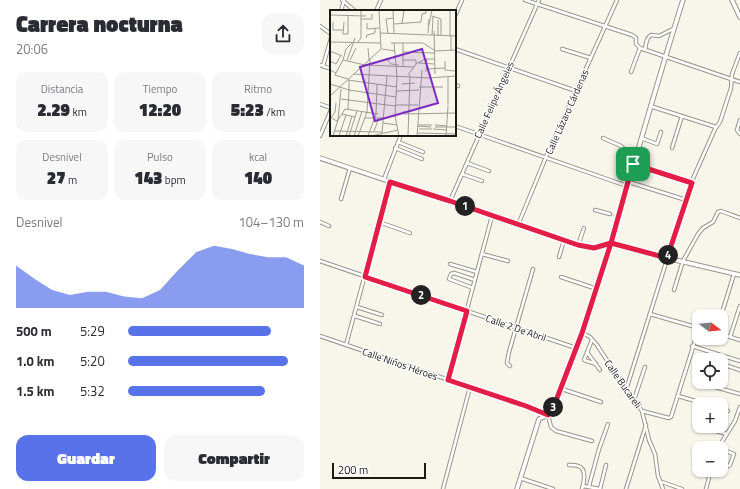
<!DOCTYPE html>
<html lang="es">
<meta charset="utf-8">
<style>
body{margin:0;font-family:"Titillium Web",sans-serif;background:#f7f7f7;color:#2b2b33;height:100vh;display:flex;flex-direction:column;font-size:15px;white-space:nowrap}
*{box-sizing:border-box;margin:0}
p{font-size:13px;color:#7c7c81}
.icon{flex:none;width:22px;height:22px;fill:none;stroke:currentColor;stroke-width:2;stroke-linecap:round;stroke-linejoin:round}
.map{position:relative;flex:1;overflow:hidden}
.panel{display:flex;flex-direction:column;background:#fff;width:320px}
.panel>*{flex:none}
.needle{width:26px;rotate:106deg}
.controls{position:absolute;left:372px;top:309px;display:grid;gap:8px}
.controls a{display:grid;place-items:center;width:36px;height:36px;border-radius:8px;background:#fff;box-shadow:0 1px 3px #0004;font-size:20px}
.scale{position:absolute;left:12px;bottom:10px;width:94px;box-sizing:border-box;padding-left:4px;border:2px solid #1a1a16;border-top:0;font-size:11px;line-height:14px;white-space:nowrap;color:#1a1a16;-webkit-text-stroke:3px #fff;paint-order:stroke}
.pin{position:absolute;display:grid;place-items:center;width:34px;height:34px;color:#fff;margin:-17px;border-radius:8px;box-shadow:0 2px 6px #0006}
.km{position:absolute;width:20px;height:20px;margin:-10px;border-radius:50%;background:#222;color:#fff;font-size:11px;line-height:20px;text-align:center}
.round{display:grid;place-items:center;flex:none;width:42px;height:42px;border-radius:12px;background:#f7f7f7}
.headline{display:flex;align-items:center;justify-content:space-between;height:68px;padding:0 16px}
h1{font-size:22px;font-weight:800;line-height:30px}
.stats{display:grid;grid-template-columns:repeat(3,1fr);gap:6px;height:68px;padding:4px 16px}
.stats div{display:grid;align-content:center;border-radius:10px;background:#f7f7f7;text-align:center}
.stats b{font-size:17px;font-weight:800}
.stats small{font-size:11px;font-weight:400}
.stats p{font-size:11px}
.chart{height:112px;padding:8px 16px}
.chart p{display:flex;justify-content:space-between}
.chart svg{width:100%;height:72px;margin-top:4px;fill:#5873e9;opacity:.7}
.primary-button{display:flex;gap:8px;margin-top:auto;padding:8px 16px}
.primary-button a{flex:1;height:46px;border-radius:12px;background:#5873e9;color:#fff;font-size:16px;font-weight:800;line-height:46px;text-align:center}
.primary-button a+a{background:#f7f7f7;color:#2b2b33}
ul{padding:0 16px;list-style:none;font-size:13px}
li{display:grid;grid-template-columns:64px 48px 1fr;align-items:center;height:30px}
li i{height:10px;border-radius:5px;background:#5873e9}
main{display:flex;flex:1;min-height:0}
.map>svg:first-child{display:block}
.lines{fill:none;stroke-linecap:round;stroke-linejoin:round}
.minor-tunnel{stroke:#d7d4ca;stroke-width:2.5;stroke-dasharray:2.5 1;stroke-linecap:butt}
.minor-casing{stroke:#98968c;stroke-width:4.5}
.secondary-casing{stroke:#98968c;stroke-width:5.5}
.minor{stroke:#fff;stroke-width:2.5}
.secondary{stroke:#fff;stroke-width:3.5}
.route-casing{stroke:#fff;stroke-width:8}
.route{stroke:#e11d48;stroke-width:5}
.labels{text-anchor:middle;dominant-baseline:central;stroke-width:3;stroke-linejoin:round;paint-order:stroke}
.street-label{font-size:10px;fill:#1a1a16;stroke:#fff}
.inset-road{fill:none;stroke:#9f9d95;stroke-width:1}
.view{fill:#7b2cbf;fill-opacity:0.15;stroke:#7b2cbf;stroke-width:2}
.inset-edge{fill:none;stroke:#1a1a16;stroke-width:2}
</style>
<main>
<section class="panel">
<div class="headline"><div><h1>Carrera nocturna</h1><p>20:06</p></div><a class="round"><svg class="icon" aria-label="share" viewBox="0 0 24 24"><path d="M12 15V3M7 8l5-5 5 5M5 13v7h14v-7"/></svg></a></div>
<div class="stats">
<div><p>Distancia</p><b>2.29<small> km</small></b></div>
<div><p>Tiempo</p><b>12:20</b></div>
<div><p>Ritmo</p><b>5:23<small> /km</small></b></div>
</div>
<div class="stats">
<div><p>Desnivel</p><b>27<small> m</small></b></div>
<div><p>Pulso</p><b>143<small> bpm</small></b></div>
<div><p>kcal</p><b>140</b></div>
</div>
<div class="chart"><p><span>Desnivel</span>104–130 m</p>
<svg viewBox="0 0 160 44" preserveAspectRatio="none"><path d="M0 44V18L10 26L20 33L30 36L40 34L50 34L60 37L70 38L80 33L90 21L100 10L110 6L120 8L130 11L140 13L150 13L160 18V44z"/></svg>
</div>
<ul>
<li><b>500 m</b>5:29<i style="width:81%"></i></li>
<li><b>1.0 km</b>5:20<i style="width:91%"></i></li>
<li><b>1.5 km</b>5:32<i style="width:78%"></i></li>
</ul>
<div class="primary-button"><a>Guardar</a><a>Compartir</a></div>
</section>
<div class="map">
<svg width="420" height="489" viewBox="0 0 420 489">
<rect width="100%" height="100%" fill="#f8f5ea"/>
<g class="lines">
<!-- minor-tunnel -->
<polyline class="minor-tunnel" points="290,214 296,216"/>
<!-- minor casing -->
<g class="minor-casing">
<g id="minor">
<polyline points="22,0 35,11"/>
<polyline points="205,0 312,35 316,38 316,44 320,48 420,82"/>
<polyline points="21,11 24,0"/>
<polyline points="56,11 61,0"/>
<polyline points="135,16 142,0"/>
<polyline points="0,26 11,34"/>
<polyline points="135,49 256,91"/>
<polyline points="242,49 271,58"/>
<path d="M325,50c1,-6 1,-12 6,-15l8,1 16,-8"/>
<polyline points="0,65 11,69"/>
<polyline points="3,66 11,38"/>
<polyline points="311,72 320,48"/>
<polyline points="135,85 138,86"/>
<polyline points="0,104 11,108"/>
<polyline points="330,106 396,127"/>
<polyline points="420,120 417,130 420,134"/>
<polyline points="135,126 307,186"/>
<polyline points="0,136 11,110"/>
<polyline points="283,138 301,146 307,152 316,155"/>
<polyline points="321,138 337,144 341,132"/>
<polyline points="78,142 103,152"/>
<polyline points="75,148 102,159"/>
<polyline points="352,148 362,116"/>
<polyline points="147,163 169,171"/>
<polyline points="314,164 371,183"/>
<polyline points="142,174 162,181"/>
<polyline points="64,179 81,135"/>
<polyline points="309,182 366,200"/>
<polyline points="21,199 30,168"/>
<polyline points="130,201 219,0"/>
<polyline points="275,210 290,214"/>
<polyline points="0,222 9,226"/>
<polyline points="59,222 90,233"/>
<polyline points="198,225 226,157 297,0"/>
<polyline points="258,245 264,228"/>
<polyline points="162,254 188,261"/>
<polyline points="239,257 244,240"/>
<polyline points="0,261 256,348"/>
<polyline points="130,264 157,272"/>
<polyline points="241,277 277,289"/>
<polyline points="153,288 129,279 131,274 134,273 155,280"/>
<polyline points="354,290 363,261 378,234 383,228 393,222 398,212 401,211 420,218"/>
<polyline points="37,307 62,315"/>
<polyline points="330,314 379,328"/>
<polyline points="35,316 60,324"/>
<polyline points="401,316 414,274"/>
<polyline points="263,333 270,337 277,345 304,386 322,411 329,440 335,454 338,476 343,489"/>
<polyline points="401,334 420,340"/>
<polyline points="0,336 220,411 228,415 231,427 236,431 272,441"/>
<polyline points="410,337 420,306"/>
<polyline points="272,340 264,360 276,364"/>
<polyline points="26,345 70,182"/>
<polyline points="372,346 420,361"/>
<polyline points="267,352 280,370"/>
<polyline points="405,365 420,370"/>
<polyline points="190,366 187,363 189,352 213,269"/>
<polyline points="128,380 172,216"/>
<polyline points="395,387 420,394"/>
<polyline points="242,389 281,402"/>
<polyline points="306,390 371,183 395,129 400,122 411,88 412,74 420,53"/>
<polyline points="358,396 386,404"/>
<polyline points="314,400 325,367"/>
<polyline points="401,409 408,411"/>
<polyline points="322,411 349,418 351,417 379,328"/>
<polyline points="374,425 407,434"/>
<polyline points="398,448 415,421 420,407"/>
<polyline points="401,449 414,454 410,465 409,466 401,464"/>
<path d="M249,465c3,0 7,0 9,1 9,2 6,17 4,23"/>
<polyline points="200,478 233,489"/>
<polyline points="342,482 362,489"/>
<polyline points="263,486 280,489"/>
<polyline points="269,486 279,449 288,424"/>
<polyline points="123,489 150,387"/>
<polyline points="280,489 286,465"/>
<polyline points="306,489 326,425"/>
<polyline points="386,489 391,470"/>
</g>
</g>
<!-- secondary casing -->
<g class="secondary-casing">
<g id="secondary">
<polyline points="412,0 420,17"/>
<polyline points="0,158 268,248 276,248 291,243 347,258 420,275"/>
<path d="M197,489l22,-70 9,-4 4,-4c11,-26 22,-53 31,-79 36,-110 65,-222 100,-332"/>
</g>
</g>
<!-- minor -->
<use href="#minor" class="minor"/>
<!-- secondary -->
<use href="#secondary" class="secondary"/>
</g>
<g class="lines">
<!-- route casing -->
<g class="route-casing">
<polyline id="route" points="313,164 291,243 274,248 258,245 130,201 70,182 45,277 147,311 128,380 206,406 228,415 232,411 262,333 291,243 347,258 372,183 313,164"/>
</g>
<!-- route -->
<use href="#route" class="route"/>
</g>
<g class="labels">
<!-- street labels -->
<g class="street-label">
<text transform="translate(174 100) rotate(-66)">Calle Felipe Ángeles</text>
<text transform="translate(247 112) rotate(-66)">Calle Lázaro Cárdenas</text>
<text transform="translate(196 328) rotate(19)">Calle 2 De Abril</text>
<text transform="translate(80 364) rotate(19)">Calle Niños Héroes</text>
<text transform="translate(303 384) rotate(55)">Calle Bucareli</text>
</g>
</g>
<!-- overview -->
<g transform="translate(10 10)">
<rect width="126" height="126" fill="#f8f5ea"/>
<path class="inset-road" d="M49,0l2,39M63,0l1,23M120,0v26M0,5l36,1M102,6l9,3v17M31,9h11v-5M108,10v16M3,12v8h10M14,12l-1,12h5v-18M37,13v6l12,-1M64,14l27,-2 1,-8 4,-1v-3M72,14l2,-14M99,15l3,-15M104,21l1,43M50,23l76,3M58,23l-2,-14 7,-1M98,23l1,-14M102,25l1,-18M36,28l1,-3 8,-2v-5M0,32l50,1M28,32l3,-4v-28M22,33l-6,6 -3,11 22,5 49,2M61,33h32l11,7M64,33l3,34 -2,39 4,20M73,33v24M38,38l1,12M52,39l13,2M0,41l12,5M104,41l22,-1M121,41v-15M73,42l31,1M56,48l5,6 8,1M17,50l8,-22M20,50l6,-12M73,50h13v4M0,51l6,3 5,-9M115,51v9l10,1M89,53l15,1M98,59l17,-1M0,60l6,3 -1,2 13,4M96,62l1,-13M6,63l7,-13M23,64l76,4 27,-2M78,65l8,-11 9,-5h9M118,67v28M18,70l49,7M19,70v10l47,7M0,74l19,6 -1,19M72,74l13,-1M89,77h24M66,81l23,-1M0,86l51,-47M11,89l54,7M66,95h22M74,101v3l52,-1M12,104l3,-5 33,5M0,107l7,4 5,-7 13,3M35,108h18M53,113l14,2M88,115h14M105,115l12,1M87,116l14,1M105,117h21M89,119h13M103,119l14,1M4,121l48,1M44,121l5,-13M0,123v-14l5,-7 1,-9M52,123l5,-57M87,123l39,1M3,126l5,-16 3,-31M9,126l7,-21M16,126l6,-20M19,126l8,-25M24,126l8,-25M28,126l9,-24 3,-53M38,126l8,-22 1,-29M41,126l27,-6M78,126l2,-61M87,126l5,-66M116,126l2,-30"/>
<path class="view" d="M92,39l16,54 -63,18 -15,-54z"/>
<rect width="126" height="126" class="inset-edge"/>
</g>
</svg>
<div class="controls">
<a><svg class="needle" viewBox="-14 -14 28 28"><path d="M0-13l5 13h-10z" fill="#e53935"/><path d="M0 13l5-13h-10z" fill="#7c7c81"/></svg></a>
<a><svg class="icon" aria-label="locate" viewBox="0 0 24 24"><circle cx="12" cy="12" r="6"/><path d="M12 2v4M12 18v4M2 12h4M18 12h4"/></svg></a>
<a>+</a>
<a>−</a>
</div>
<div class="scale">200 m</div>
<div class="pin" style="left:313px;top:164px;background:#1e9e55"><svg class="icon" aria-label="arrive" viewBox="0 0 24 24"><path d="M6 21V4h12l-3 4 3 4H6"/></svg></div>
<b class="km" style="left:145px;top:206px">1</b>
<b class="km" style="left:101px;top:295px">2</b>
<b class="km" style="left:233px;top:407px">3</b>
<b class="km" style="left:348px;top:255px">4</b>
</div>
</main>
